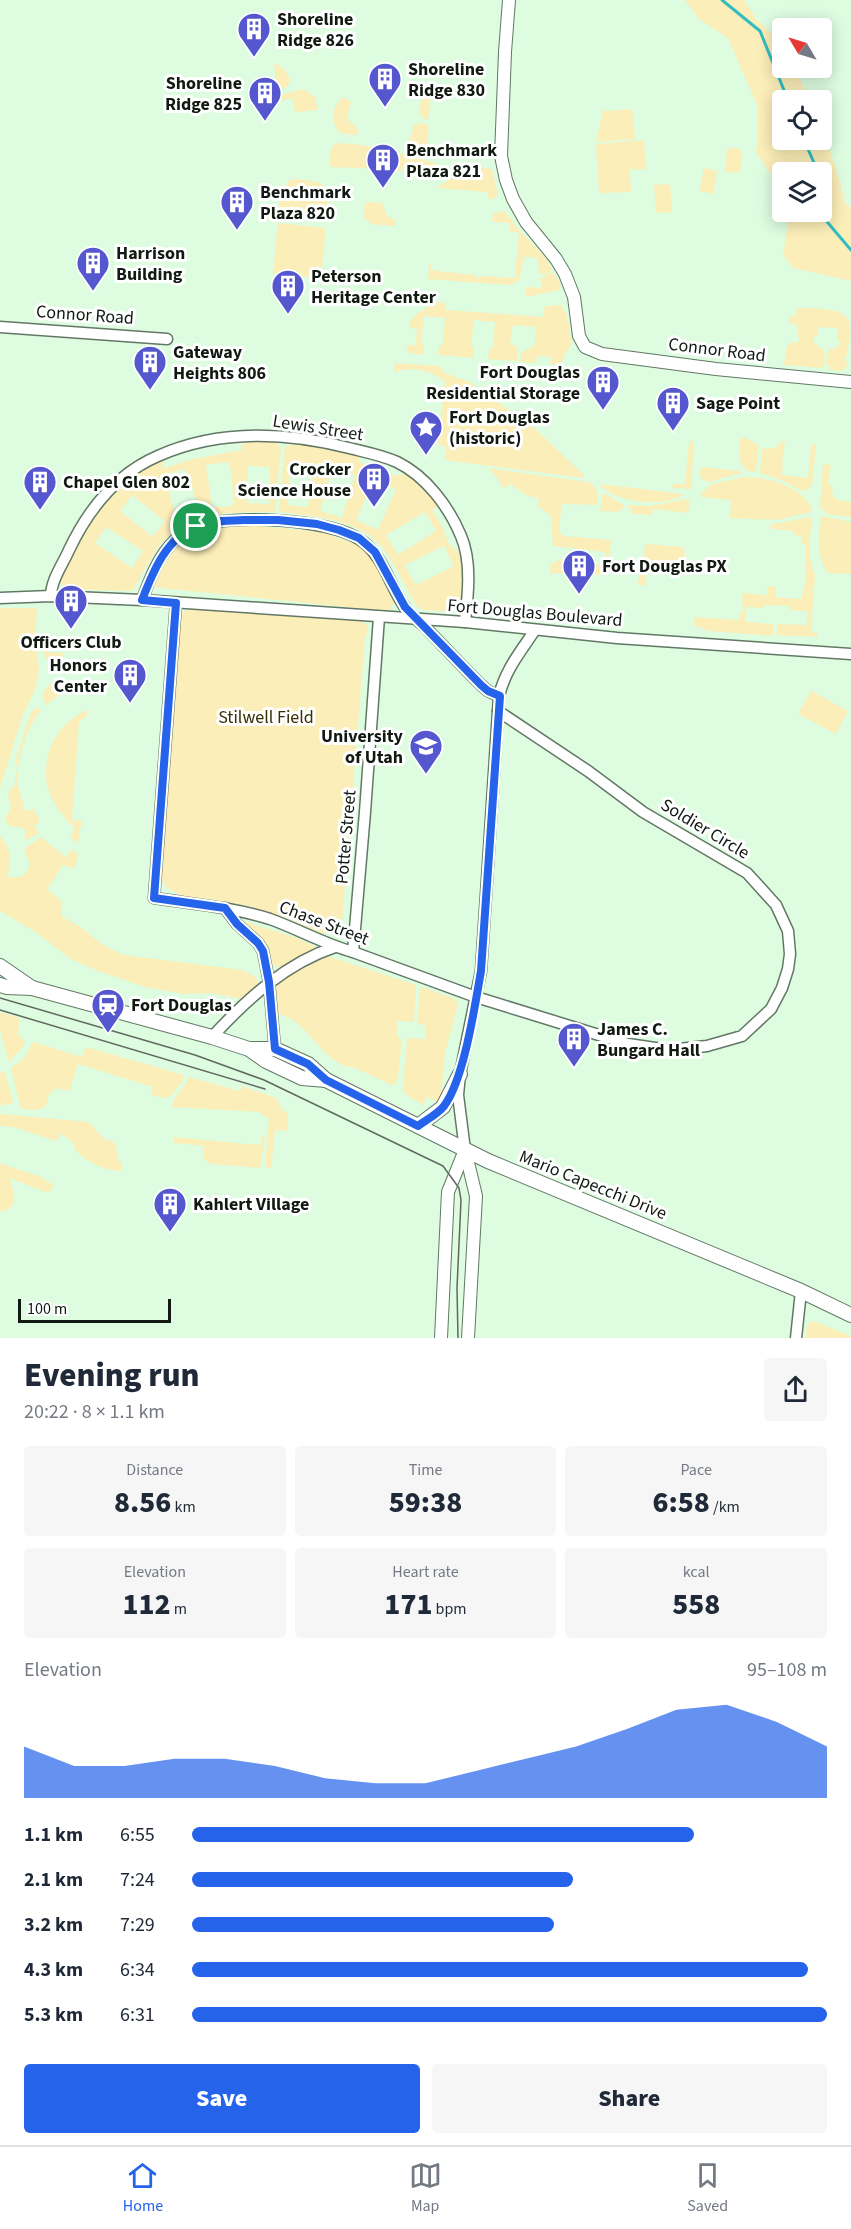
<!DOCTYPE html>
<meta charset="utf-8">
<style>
body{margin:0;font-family:"Source Sans 3",sans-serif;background:#f6f6f7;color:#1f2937;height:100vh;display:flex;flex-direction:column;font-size:22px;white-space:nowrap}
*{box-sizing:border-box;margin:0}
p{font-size:20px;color:#747a83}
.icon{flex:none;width:33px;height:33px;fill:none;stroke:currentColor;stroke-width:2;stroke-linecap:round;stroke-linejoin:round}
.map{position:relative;height:1338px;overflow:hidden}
.panel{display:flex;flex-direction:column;background:#fff;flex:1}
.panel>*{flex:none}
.needle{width:39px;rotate:308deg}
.controls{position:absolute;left:772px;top:18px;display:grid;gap:12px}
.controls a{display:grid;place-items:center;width:60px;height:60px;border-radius:6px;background:#fff;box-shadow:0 3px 15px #0003;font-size:30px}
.scale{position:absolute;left:18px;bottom:15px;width:153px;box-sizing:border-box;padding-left:6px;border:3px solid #111912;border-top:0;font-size:16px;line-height:21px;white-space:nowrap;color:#111912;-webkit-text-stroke:4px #fff;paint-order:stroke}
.pin{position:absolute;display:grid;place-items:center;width:51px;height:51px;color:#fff;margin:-26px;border:3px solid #fff;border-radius:50%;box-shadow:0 2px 6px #0007}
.round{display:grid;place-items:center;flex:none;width:63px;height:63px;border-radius:6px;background:#f6f6f7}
.overview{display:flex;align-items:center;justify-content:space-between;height:102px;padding:0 24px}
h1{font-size:33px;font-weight:800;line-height:45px}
.figures{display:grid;grid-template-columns:repeat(3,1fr);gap:9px;height:102px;padding:6px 24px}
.figures div{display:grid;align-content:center;border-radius:6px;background:#f6f6f7;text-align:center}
.figures b{font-size:30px;font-weight:800}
.figures small{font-size:16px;font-weight:400}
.figures p{font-size:16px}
.chart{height:168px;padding:12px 24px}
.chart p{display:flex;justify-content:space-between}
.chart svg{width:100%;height:108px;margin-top:6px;fill:#2563eb;opacity:.7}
.cta{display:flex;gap:12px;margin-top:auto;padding:12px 24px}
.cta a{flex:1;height:69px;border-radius:6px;background:#2563eb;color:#fff;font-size:24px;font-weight:800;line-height:69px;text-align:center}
.cta a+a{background:#f6f6f7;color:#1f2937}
ul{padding:0 24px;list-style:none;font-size:20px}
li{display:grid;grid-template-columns:96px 72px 1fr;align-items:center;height:45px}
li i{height:15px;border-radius:8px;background:#2563eb}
.tabs{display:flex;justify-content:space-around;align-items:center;height:84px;border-top:2px solid #e0e1e3;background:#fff;font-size:16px;color:#747a83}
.tabs a{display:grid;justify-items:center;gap:3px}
.tabs .active{color:#2563eb}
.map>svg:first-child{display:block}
.built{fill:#ddfce0;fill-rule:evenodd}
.green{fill:#fbeeb8;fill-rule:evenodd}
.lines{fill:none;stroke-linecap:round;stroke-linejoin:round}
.stream{stroke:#32bdc3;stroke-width:3}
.minor-casing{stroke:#627865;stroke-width:13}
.tertiary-casing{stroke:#627865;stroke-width:14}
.secondary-casing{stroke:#627865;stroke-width:16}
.minor{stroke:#fff;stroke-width:10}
.tertiary{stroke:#fff;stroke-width:12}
.secondary{stroke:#fff;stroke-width:14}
.tram{stroke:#606861;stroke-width:1.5}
.route-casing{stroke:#fff;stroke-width:12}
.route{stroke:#2563eb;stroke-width:8}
.labels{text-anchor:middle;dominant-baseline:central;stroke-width:6;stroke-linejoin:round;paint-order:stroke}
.poi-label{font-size:18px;font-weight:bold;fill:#111912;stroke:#fff;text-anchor:start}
.street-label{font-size:18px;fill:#111912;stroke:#fff}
.park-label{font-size:18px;fill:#382f06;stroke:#fff}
</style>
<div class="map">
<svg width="851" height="1338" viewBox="0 0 851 1338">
<rect width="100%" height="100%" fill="#f5fef5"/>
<!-- built -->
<path class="built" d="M0,0h851v1338h-851zM783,28h39v40h-39zM783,100h39v40h-39zM783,172h39v40h-39z"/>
<!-- green -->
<g class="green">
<polygon points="685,0 744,0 756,19 772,34 783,50 783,68 794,68 810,100 783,100 783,140 822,140 822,131 835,165 845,203 851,208 851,281 793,268 783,255 790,212 822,212 822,172 783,172 783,185 767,169 756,152 758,138 758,107 728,38 699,19"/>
<path d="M274,63c9,4 19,12 14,23l-11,5 4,-3 -1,-4 -6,1 2,7 -19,4 1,-5 13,1 5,-13z"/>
<polygon points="403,87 431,93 428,120 422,118 419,112 422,94"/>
<polygon points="303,89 315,97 318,110 295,112 292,98 265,104 267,113 265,114 264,99"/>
<path d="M342,97l9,5 -4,17 10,9v7l-17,-2c-10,-13 -8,-24 2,-36z"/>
<polygon points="632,109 635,139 596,142 603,111"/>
<polygon points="421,122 429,126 427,145 424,146 424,150 408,145 414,125 419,124"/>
<polygon points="644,140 646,169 631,170 629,162 631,192 599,193 596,144"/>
<path d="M336,143c38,1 67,11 102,21v7l-35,-5 -2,5 -14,1 -7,-3 -51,-2 2,-19z"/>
<polygon points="727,148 742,149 740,173 725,172"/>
<polygon points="476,167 492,169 498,195 491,200 488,198 488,192 436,188 448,181 449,178 444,172 475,174"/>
<polygon points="704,168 717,171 713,194 699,191"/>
<path d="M291,179c38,3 39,2 35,41l-48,-3c1,-17 1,-26 13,-38z"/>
<polygon points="670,184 672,212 656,213 654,185"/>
<polygon points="365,202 382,203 387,216 396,221 396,226 369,224 369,219 364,219"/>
<polygon points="505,211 517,228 545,257 552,269 547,274 539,274 538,258 524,257 519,281 515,281 514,284 511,285 428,279 429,264 431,264 431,269 436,271 476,275 476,278 478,278 479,276 515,278 519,233 510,231 510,223 493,222 492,220 493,214"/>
<polygon points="278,223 326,228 321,278 273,274"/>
<polygon points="553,272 561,285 559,290 526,297 526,287 541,288 541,278"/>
<path d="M437,302l8,1 1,7 97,7 2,-11 16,-1 6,10 5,29 -8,11 -1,6 -9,4 -4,-1 1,-7 -14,-1 -1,7 -16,-1 1,-9 14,-8 1,-18 -23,-2 -3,20 7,1v15l-29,-2 1,-9 4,-3 2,-25 -21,-2 -3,25 3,4 -1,9 -35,-3 1,-8 4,-3 2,-26 -21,-2 -3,27 3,3 -1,9 -13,-2 -4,-5 2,-3h8l1,-16 -8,-1c0,-13 17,-19 28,-26z"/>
<path d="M797,308c15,1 52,-3 53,19 1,9 -2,19 -3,28l-3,4 4,3 -1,4 -5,5 -12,-1v-4l-5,-2 5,-16 5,1 1,-3h3l1,-5 -3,-1v-12l-17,-1 -3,5v5h-3v6l3,1v3l6,1 2,7 -2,13 -39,-3 2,-15 3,-7 10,-1 -2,-17 -8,-2 1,-7h5z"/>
<path d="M395,363l45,3 4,7 26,9 64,46 50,47 -1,3 -138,-18 1,-14 -8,-1 7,-63c-7,-9 -30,-15 -42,-12 -3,0 -6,2 -9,2z"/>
<polygon points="744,437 759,445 756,472 747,471 739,460 740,440"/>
<polygon points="694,439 691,489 672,488 673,484 685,484 689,443"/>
<polygon points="785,439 782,461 783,462 782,475 808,478 811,446 812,444 816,445 812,485 805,491 800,490 784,481 760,473 762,449 775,448"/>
<path d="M275,440l6,8 -6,64c-41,0 -88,-3 -115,33 -10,13 -18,29 -26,44l-4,2 -64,-2 -6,-7c16,-36 31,-73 62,-98 12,-10 27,-18 40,-25l2,1 -2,7 2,1 29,-9 48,-9v-3l3,-6zM228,462l3,9 3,33 -7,3h-15l-6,-42zM248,466l22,1 -1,37 -22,-1zM185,469l4,7 9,31 -23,7 -11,-39zM132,495l33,26 -12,16 -33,-26zM106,527l37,24 -11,17 -37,-25z"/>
<path d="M304,443l57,13 -2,6 16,6 8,-6 -4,6 15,8 12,-3 15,12 19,21 -8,4 11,18 6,17 9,6 5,12 -3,42 -6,7 -30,-2 -7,-3c-11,-19 -21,-42 -35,-60 -23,-28 -69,-31 -103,-35l6,-66zM291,464l22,3 -5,40 -21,-2zM332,469l23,6 -13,43 -22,-7zM374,479l22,10 -18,41 -22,-10zM425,512l11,19 -38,24 -12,-20zM444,546l10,20 -35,18 -5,-1 -9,-18z"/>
<polygon points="823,464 831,465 828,483 832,487 833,497 839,500 851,502 851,517 828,514 820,508"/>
<polygon points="701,467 740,471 742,473 709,482 703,480 700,476"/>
<path d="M487,468l101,14c11,6 10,11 9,23l-35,-1 -3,25 1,4 4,3 47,4 -2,24 -4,-1v-11l-52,-6 -2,-30 -13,-10 1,-7 -15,-5 -13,-10 -7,5 -11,-17z"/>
<path d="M744,477c23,0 58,9 68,32l-1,3 -34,8 -47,-2 1,-18 -30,-3v-4l11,-9z"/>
<path d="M599,484l85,10c-19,15 -71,8 -85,-10z"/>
<polygon points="603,493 624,505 624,508 617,512 600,511"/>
<polygon points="687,499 690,500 688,513 653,509 652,515 633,514 631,509 628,508 628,505 650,506"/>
<path d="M822,516l29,6v52l-24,-1c-10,-19 -10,-38 -5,-57z"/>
<polygon points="810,517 812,520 809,544 810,559 815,575 811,632 818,633 818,637 776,635 778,624 807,625 807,611 789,610 789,606 765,605 764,608 746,607 745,622 774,624 772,636 709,631 693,625 695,617 739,620 740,612 743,612 742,593 767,595 768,586 776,587 775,597 802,599 803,586 805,585 806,545 801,544 801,536 794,535 794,531 771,529 769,525"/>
<path d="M250,525l72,7 33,12 19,12 8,23 12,24 -4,7 -5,1 -233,-24c21,-54 43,-59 98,-62z"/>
<polygon points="645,544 684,547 685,560 678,560 678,565 647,562 645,586 638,584 641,563 644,563"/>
<polygon points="558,559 607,566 606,575 550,573 551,563 556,562"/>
<polygon points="0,608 37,608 35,635 39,671 34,692 23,714 0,788"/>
<polygon points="189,609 350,619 360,621 367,625 368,631 365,637 342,922 338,929 324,934 283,917 248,906 203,898 185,898 166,887 161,878 181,616 183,612"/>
<polygon points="48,637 48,652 64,653 63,664 51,664 50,658 45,658 43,647 46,638"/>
<polygon points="53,682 58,685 62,684 67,689 46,705 42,696 46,688"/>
<polygon points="811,691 848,711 836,734 798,714"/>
<path d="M39,708l2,2c-14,17 -19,36 -23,58l-3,-6 15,-47 4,-6z"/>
<path d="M87,710v6l-8,6 -7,97 3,3 4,-3 3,1 -4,23 -8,-6 5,-9c-12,-11 -24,-27 -28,-43 -6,-30 11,-63 40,-75z"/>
<polygon points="16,771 18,771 18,785 25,811 34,809 40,822 34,826 39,833 25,841 25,830 21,827 10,827 5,819 11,808 8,794 15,784"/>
<path d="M0,836c11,13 12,24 7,40 13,3 19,1 23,-12l-6,-15 17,-12 24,20 8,-8 5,6 -3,14 -12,-4 -16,24 14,12 1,16 17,9 24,19 20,10 119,15 12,6 4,5 -3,9 -14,9 -29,-6 -28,1 -39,-7 -47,-16 -27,-12 -37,-28 -34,-20z"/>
<path d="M243,921l54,17 19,9 -34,20h-5c-9,-5 -7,-12 -11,-21 -5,-10 -17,-17 -23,-25z"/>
<path d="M324,955l92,30 -2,37 -17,-1v16l5,2 -4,39 -4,8 -41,-19c-20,2 -41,-32 -55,-43 -6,-6 -14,-8 -21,-11 -1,-6 -4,-14 -3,-20 2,-15 38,-31 50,-38z"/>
<polygon points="422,987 455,999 458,1005 445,1052 441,1097 438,1102 427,1097 423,1105 408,1096 403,1090 407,1038 425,1039 426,1025 417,1024 420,988"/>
<polygon points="0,1012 20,1018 18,1034 25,1042 21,1049 9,1062 0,1030"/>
<polygon points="33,1042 82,1057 86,1047 184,1075 182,1082 170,1097 162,1098 151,1095 153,1087 78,1064 69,1091 57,1088 50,1093 45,1107 35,1110 21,1109 11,1068 24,1058"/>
<polygon points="5,1071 13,1104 0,1105 0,1073"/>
<path d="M188,1077l52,14 2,-5 34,12 7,13 5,1 -1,19 -12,-1 -4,39 -6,-2 4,-48 -10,-7 -87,-5c1,-13 14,-18 16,-30z"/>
<path d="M0,1114l89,8 16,18 7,1 6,8 -2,1 3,12h3l-1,9c-18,-1 -33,-8 -46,-21l-1,-7 -13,-9 -5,7 -43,-14 -13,-1z"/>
<polygon points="262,1136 265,1136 260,1168 211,1164 203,1159 204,1146 173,1143 173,1137 260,1145"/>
<path d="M0,1163l41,14 13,9 -6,7 -38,-15c3,16 12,28 -10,34z"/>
<polygon points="813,1321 851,1336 851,1338 806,1338 807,1325"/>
</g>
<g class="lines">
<!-- stream -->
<g class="stream">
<polyline points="722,0 760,31 788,100"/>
<polyline points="804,140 815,165 817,172"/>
<polyline points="822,209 823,217 851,250"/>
</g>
<!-- minor casing -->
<g class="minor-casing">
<g id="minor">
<polyline points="0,327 167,339"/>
<path d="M51,596c0,-16 12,-32 18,-46 19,-40 47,-76 89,-94 61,-27 128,-24 191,-8 16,4 33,7 48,14 29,14 52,45 64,74 11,25 7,60 4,86"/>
<polyline points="0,598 51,596 142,600 465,622 617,638 851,654"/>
<path d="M142,600c8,-21 16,-44 33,-60 6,-5 16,-12 23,-14 35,-12 130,-7 161,13 24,15 30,45 45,67 6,9 16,16 23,23 18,19 36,38 54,56l7,6 11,5"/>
<path d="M176,603l-22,295c39,6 78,9 116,21 28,10 54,25 83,33l123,45 152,47 41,6 38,-4 35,-10 29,-27 11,-21 6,-19 2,-15 -2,-23 -12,-26 -29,-32 -104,-61 -55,-41 -90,-60"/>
<polyline points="225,908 237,924 258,943 263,951 269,982 275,1049"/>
<polyline points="353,952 365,812 379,617"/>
<path d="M212,1037c34,-37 74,-74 123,-90"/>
<path d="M465,1150l-7,-55 2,-21 21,-103 18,-275c6,-26 22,-45 36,-66"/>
<polyline points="796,1338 801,1291"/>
</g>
</g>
<!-- tertiary casing -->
<g class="tertiary-casing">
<g id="tertiary">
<polyline points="509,0 505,52 501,156 506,180 513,199 526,222 556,259 565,274 574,297 579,336 585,347 602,354 716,369 851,382"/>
<polyline points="465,1150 476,1196 468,1338"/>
<polyline points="441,1338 448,1192 465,1150"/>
</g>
</g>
<!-- secondary casing -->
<g class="secondary-casing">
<g id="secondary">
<polyline points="0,966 32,988"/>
<polyline points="0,985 7,987 32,988 212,1037 249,1049 266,1061 302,1078 326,1080"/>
<polyline points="249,1049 275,1049 308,1064 326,1080 488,1161 801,1291 851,1315"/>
<polyline points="418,1126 443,1107 460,1074"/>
</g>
</g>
<!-- minor -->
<use href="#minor" class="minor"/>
<!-- tertiary -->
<use href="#tertiary" class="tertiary"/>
<!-- secondary -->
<use href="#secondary" class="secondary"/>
<!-- tram -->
<g class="tram">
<polyline points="0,998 195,1055 264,1080 443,1166 459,1188 461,1200 457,1288 458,1338"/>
<polyline points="0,1010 265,1089"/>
</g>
</g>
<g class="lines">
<!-- route casing -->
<g class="route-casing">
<path id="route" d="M244,520h34l39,4 22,6 20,8 16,14 30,55 76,78 7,6 12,5 -19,275c-6,34 -17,109 -37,135 -6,8 -18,14 -26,20l-92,-46 -18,-16 -33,-15 -6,-67 -6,-31 -5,-8 -21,-19 -12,-16 -71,-10 22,-295 -34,-3c11,-28 24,-62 55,-74 14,-6 32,-5 47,-6z"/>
</g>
<!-- route -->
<use href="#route" class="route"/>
</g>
<!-- icons -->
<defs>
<g id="building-pin" transform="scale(1.725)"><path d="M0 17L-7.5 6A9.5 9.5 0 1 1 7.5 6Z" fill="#5557ce" stroke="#fff"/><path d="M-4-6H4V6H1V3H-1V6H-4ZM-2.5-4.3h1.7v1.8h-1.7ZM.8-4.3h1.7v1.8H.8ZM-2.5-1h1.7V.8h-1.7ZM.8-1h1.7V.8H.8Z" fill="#fff"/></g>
<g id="sight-pin" transform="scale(1.725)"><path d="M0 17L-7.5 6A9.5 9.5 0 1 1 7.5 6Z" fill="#5557ce" stroke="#fff"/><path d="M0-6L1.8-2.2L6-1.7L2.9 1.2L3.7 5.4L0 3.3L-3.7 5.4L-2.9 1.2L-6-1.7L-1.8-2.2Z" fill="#fff"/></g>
<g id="university-pin" transform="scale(1.725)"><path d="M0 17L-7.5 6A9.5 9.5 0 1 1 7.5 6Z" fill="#5557ce" stroke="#fff"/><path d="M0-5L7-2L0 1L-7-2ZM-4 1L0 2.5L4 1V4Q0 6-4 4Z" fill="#fff"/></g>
<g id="station-pin" transform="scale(1.725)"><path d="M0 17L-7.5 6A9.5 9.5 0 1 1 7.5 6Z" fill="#5557ce" stroke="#fff"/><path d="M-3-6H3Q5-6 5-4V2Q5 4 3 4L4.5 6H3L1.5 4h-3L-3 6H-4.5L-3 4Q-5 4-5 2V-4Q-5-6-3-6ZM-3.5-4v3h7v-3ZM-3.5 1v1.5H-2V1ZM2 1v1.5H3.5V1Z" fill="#fff"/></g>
</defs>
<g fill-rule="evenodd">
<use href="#building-pin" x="254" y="29"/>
<use href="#building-pin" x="385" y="79"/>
<use href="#building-pin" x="265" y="93"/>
<use href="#building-pin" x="383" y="160"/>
<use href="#building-pin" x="237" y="202"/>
<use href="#building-pin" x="93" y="263"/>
<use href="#building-pin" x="288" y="286"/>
<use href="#building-pin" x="150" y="362"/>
<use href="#building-pin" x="603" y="382"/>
<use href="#building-pin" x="673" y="403"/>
<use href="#sight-pin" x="426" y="427"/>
<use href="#building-pin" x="374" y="479"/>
<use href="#building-pin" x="40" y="482"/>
<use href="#building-pin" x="579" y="566"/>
<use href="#building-pin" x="71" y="601"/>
<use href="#building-pin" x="130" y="675"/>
<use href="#university-pin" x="426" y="746"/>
<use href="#station-pin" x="108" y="1005"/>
<use href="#building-pin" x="574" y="1039"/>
<use href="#building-pin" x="170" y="1204"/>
</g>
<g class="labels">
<!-- poi labels -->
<g class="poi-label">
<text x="277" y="19">Shoreline<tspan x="277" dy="21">Ridge 826</tspan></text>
<text x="408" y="69">Shoreline<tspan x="408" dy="21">Ridge 830</tspan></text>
<text x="242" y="83" text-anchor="end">Shoreline<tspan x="242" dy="21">Ridge 825</tspan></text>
<text x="406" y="150">Benchmark<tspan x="406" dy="21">Plaza 821</tspan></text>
<text x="260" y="192">Benchmark<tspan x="260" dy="21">Plaza 820</tspan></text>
<text x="116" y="253">Harrison<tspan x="116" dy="21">Building</tspan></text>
<text x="311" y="276">Peterson<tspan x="311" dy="21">Heritage Center</tspan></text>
<text x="173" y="352">Gateway<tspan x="173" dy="21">Heights 806</tspan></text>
<text x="580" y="372" text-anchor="end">Fort Douglas<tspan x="580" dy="21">Residential Storage</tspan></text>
<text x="696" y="403">Sage Point</text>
<text x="449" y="417">Fort Douglas<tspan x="449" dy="21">(historic)</tspan></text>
<text x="351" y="469" text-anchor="end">Crocker<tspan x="351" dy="21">Science House</tspan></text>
<text x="63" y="482">Chapel Glen 802</text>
<text x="602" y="566">Fort Douglas PX</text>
<text x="71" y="642" text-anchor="middle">Officers Club</text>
<text x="107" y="665" text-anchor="end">Honors<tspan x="107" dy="21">Center</tspan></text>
<text x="403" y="736" text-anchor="end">University<tspan x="403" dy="21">of Utah</tspan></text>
<text x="131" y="1005">Fort Douglas</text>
<text x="597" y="1029">James C.<tspan x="597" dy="21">Bungard Hall</tspan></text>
<text x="193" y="1204">Kahlert Village</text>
</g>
<!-- street labels -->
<g class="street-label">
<text transform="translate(85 315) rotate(4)">Connor Road</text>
<text transform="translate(717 350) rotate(7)">Connor Road</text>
<text transform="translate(318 428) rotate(9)">Lewis Street</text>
<text transform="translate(535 613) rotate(5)">Fort Douglas Boulevard</text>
<text transform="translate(705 829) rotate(31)">Soldier Circle</text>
<text transform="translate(346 837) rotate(-85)">Potter Street</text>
<text transform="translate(324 923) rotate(21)">Chase Street</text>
<text transform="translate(593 1185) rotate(22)">Mario Capecchi Drive</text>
</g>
<!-- park labels -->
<g class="park-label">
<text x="266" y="717">Stilwell Field</text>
</g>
</g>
</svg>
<div class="controls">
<a><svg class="needle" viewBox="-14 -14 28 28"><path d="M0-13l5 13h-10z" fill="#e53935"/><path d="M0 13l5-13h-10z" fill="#747a83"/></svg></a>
<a><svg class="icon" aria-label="locate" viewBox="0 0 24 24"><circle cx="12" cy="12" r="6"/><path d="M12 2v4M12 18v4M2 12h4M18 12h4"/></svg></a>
<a><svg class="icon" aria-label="layers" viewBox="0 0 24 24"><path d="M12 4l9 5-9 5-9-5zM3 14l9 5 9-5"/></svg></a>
</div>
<div class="scale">100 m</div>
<div class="pin" style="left:196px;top:526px;background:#1e9e55"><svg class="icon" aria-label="arrive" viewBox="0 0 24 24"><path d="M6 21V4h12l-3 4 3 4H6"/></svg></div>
</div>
<section class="panel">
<div class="overview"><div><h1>Evening run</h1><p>20:22 · 8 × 1.1 km</p></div><a class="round"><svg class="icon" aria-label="share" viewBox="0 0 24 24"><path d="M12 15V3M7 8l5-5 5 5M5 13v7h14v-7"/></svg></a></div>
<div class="figures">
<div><p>Distance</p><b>8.56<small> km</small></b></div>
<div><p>Time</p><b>59:38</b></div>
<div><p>Pace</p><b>6:58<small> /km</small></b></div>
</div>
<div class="figures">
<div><p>Elevation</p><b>112<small> m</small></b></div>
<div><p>Heart rate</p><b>171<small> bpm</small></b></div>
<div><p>kcal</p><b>558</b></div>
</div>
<div class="chart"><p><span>Elevation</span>95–108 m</p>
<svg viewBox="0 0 160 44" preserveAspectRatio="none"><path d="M0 44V23L10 31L20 31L30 28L40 28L50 31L60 36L70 38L80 38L90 33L100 28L110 23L120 16L130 8L140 6L150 13L160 23V44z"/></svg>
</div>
<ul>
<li><b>1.1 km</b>6:55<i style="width:79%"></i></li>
<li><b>2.1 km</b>7:24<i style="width:60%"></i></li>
<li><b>3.2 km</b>7:29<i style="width:57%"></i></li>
<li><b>4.3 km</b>6:34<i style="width:97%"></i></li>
<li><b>5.3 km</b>6:31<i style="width:100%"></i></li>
</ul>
<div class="cta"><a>Save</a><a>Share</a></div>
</section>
<nav class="tabs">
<a class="active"><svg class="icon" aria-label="home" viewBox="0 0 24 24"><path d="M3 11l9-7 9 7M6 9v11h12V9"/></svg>Home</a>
<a><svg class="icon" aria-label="map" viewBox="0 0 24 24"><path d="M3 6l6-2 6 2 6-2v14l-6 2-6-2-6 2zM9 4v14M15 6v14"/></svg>Map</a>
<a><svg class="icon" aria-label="saved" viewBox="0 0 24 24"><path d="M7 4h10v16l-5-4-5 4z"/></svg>Saved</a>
</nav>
